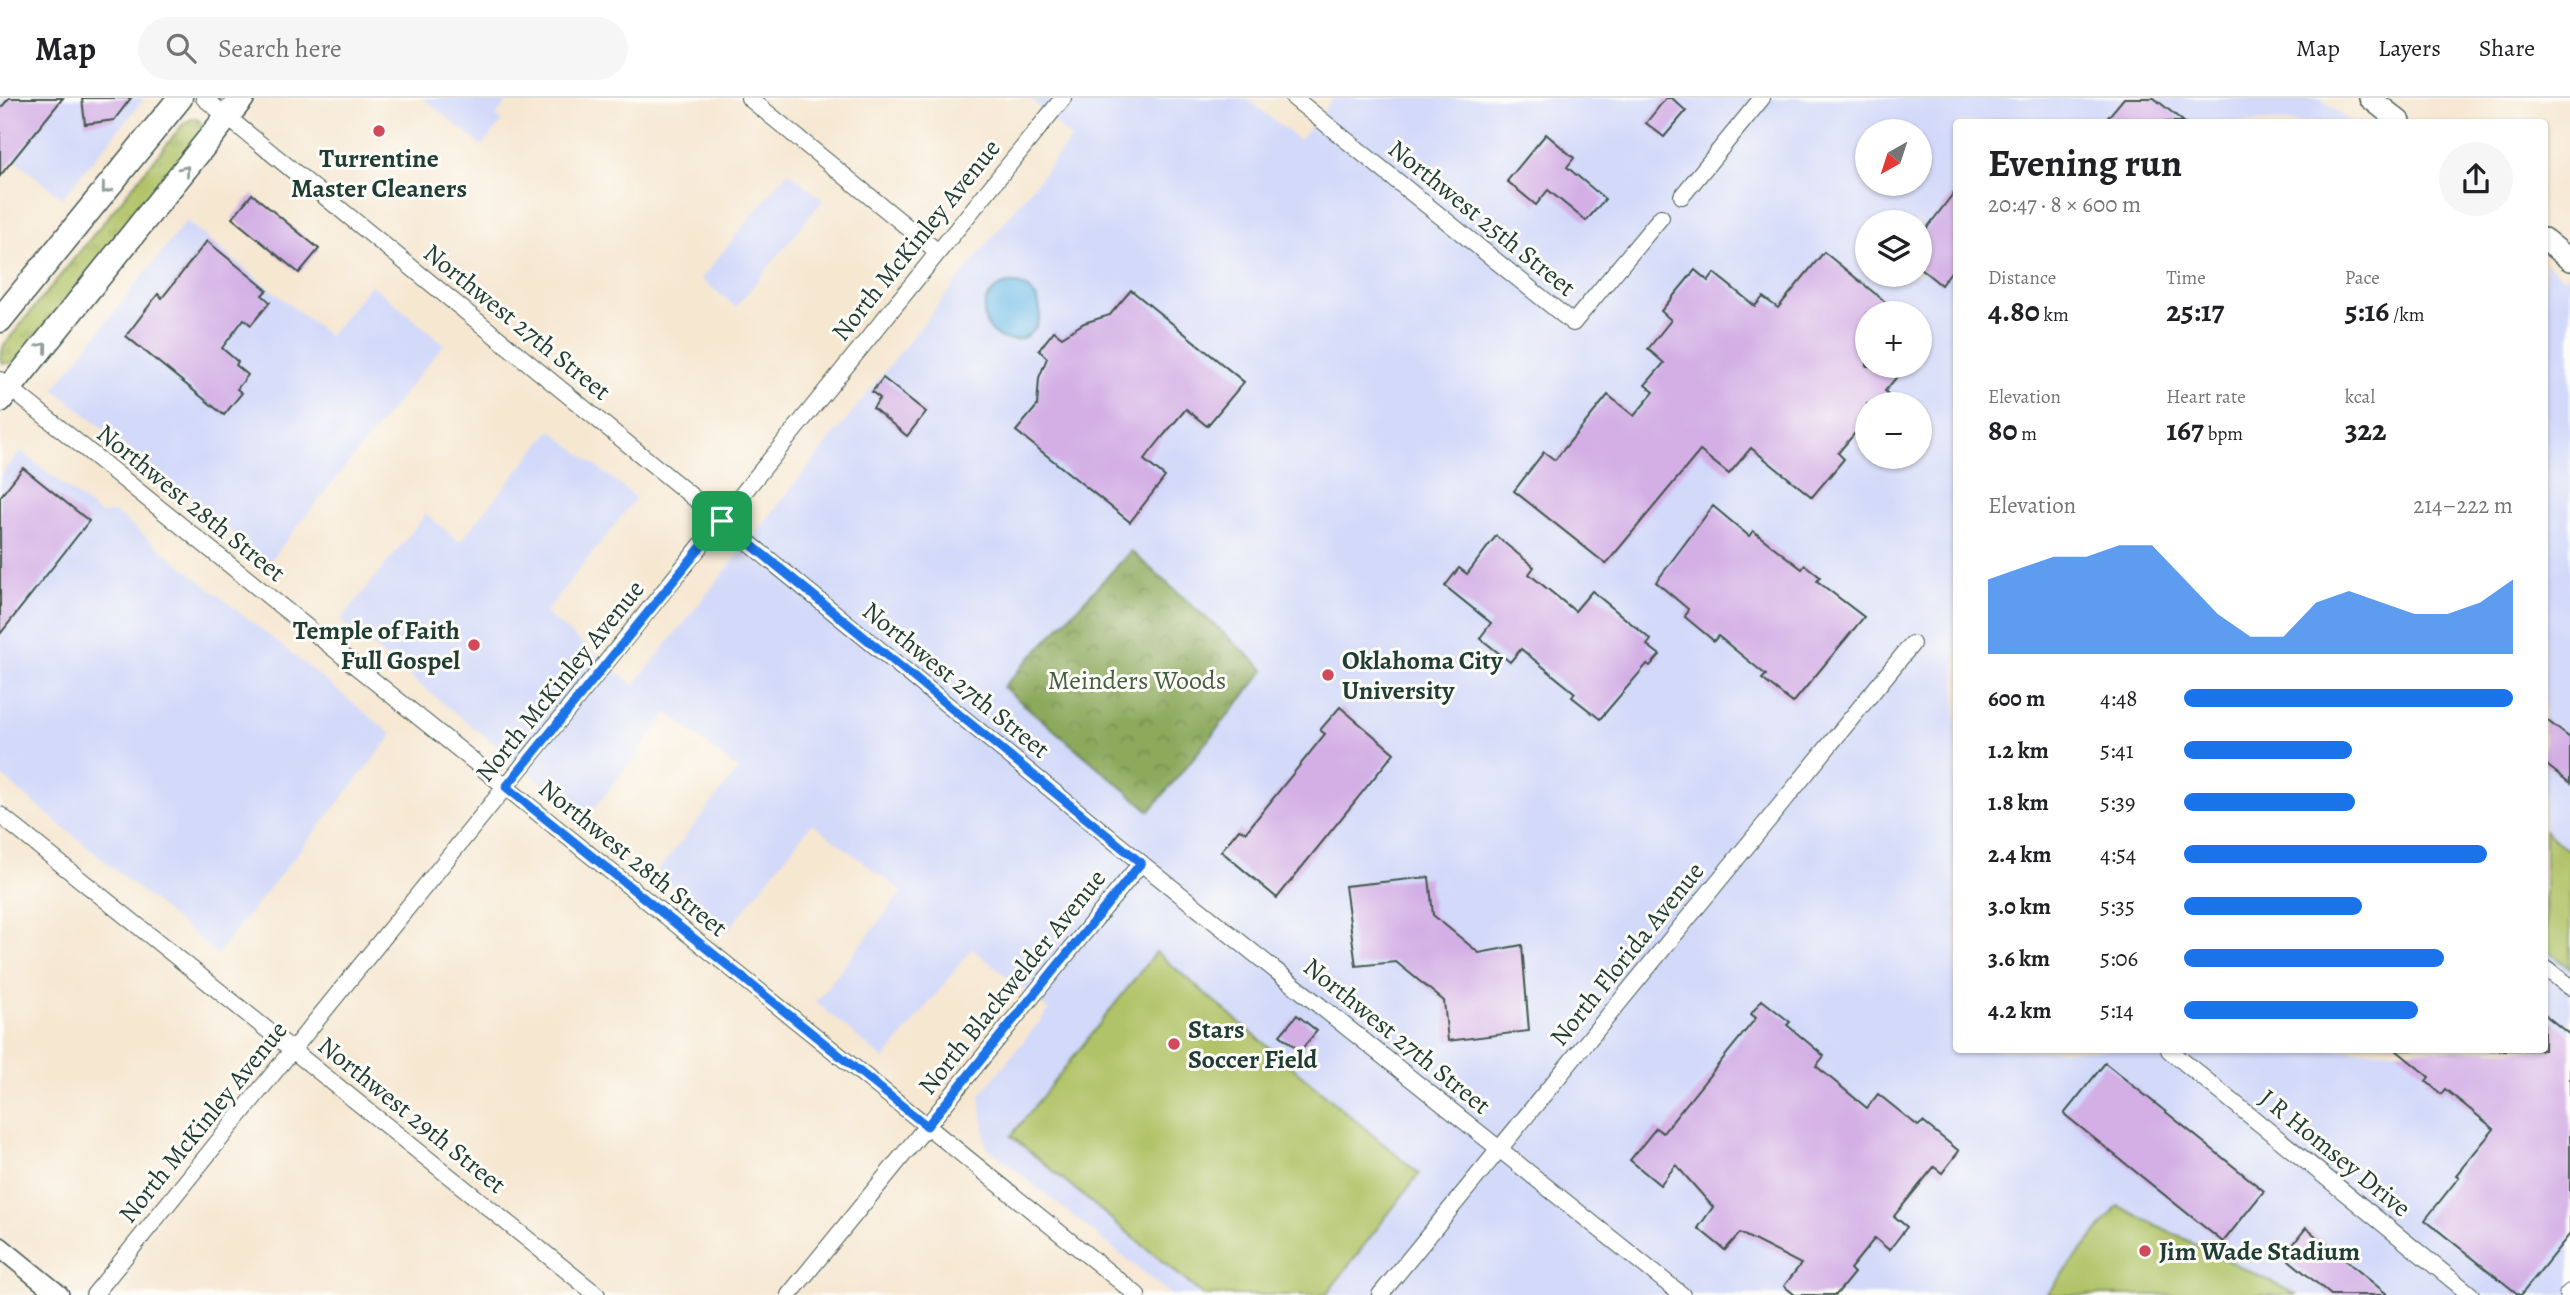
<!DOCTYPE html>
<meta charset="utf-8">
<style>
body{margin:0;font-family:Alegreya,serif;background:#f6f6f6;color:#202124;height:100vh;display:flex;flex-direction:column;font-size:26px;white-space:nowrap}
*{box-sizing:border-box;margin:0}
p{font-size:23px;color:#757577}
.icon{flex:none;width:38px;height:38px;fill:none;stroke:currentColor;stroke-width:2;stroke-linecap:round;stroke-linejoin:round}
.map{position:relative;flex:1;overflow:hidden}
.details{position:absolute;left:1953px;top:21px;width:595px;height:934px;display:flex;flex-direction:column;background:#fff;border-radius:7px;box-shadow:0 2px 5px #0004}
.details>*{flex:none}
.needle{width:46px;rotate:219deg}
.controls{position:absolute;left:1855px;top:21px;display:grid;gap:14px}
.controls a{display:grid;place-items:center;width:77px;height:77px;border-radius:50%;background:#fff;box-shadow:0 2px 5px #0004;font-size:35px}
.pin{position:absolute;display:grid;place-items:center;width:60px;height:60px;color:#fff;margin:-30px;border-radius:14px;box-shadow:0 4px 10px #0006}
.round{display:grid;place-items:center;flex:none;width:74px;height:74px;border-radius:37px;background:#f6f6f6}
.overview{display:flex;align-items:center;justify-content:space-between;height:119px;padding:0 35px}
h1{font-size:38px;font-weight:700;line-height:52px}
.stats{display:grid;grid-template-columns:repeat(3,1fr);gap:10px;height:119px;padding:7px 35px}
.stats div{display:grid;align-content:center}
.stats b{font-size:30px;font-weight:700}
.stats small{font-size:19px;font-weight:400}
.stats p{font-size:19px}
.chart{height:196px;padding:14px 35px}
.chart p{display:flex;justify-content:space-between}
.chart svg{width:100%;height:126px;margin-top:7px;fill:#1a73e8;opacity:.7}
ul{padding:0 35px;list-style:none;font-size:23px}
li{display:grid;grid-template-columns:112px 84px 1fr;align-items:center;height:52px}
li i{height:18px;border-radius:9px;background:#1a73e8}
header{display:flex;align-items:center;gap:42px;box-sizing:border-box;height:98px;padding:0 35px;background:#fff;border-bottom:2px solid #e0e0e0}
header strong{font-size:33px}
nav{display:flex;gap:38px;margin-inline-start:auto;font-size:24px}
.search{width:490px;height:63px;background:#f6f6f6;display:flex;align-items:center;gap:18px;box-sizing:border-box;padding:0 24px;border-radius:38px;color:#757577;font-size:26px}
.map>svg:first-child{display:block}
.built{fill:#d2d9f9;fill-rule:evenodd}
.grass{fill:url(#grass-tufts);stroke:#68804e;stroke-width:2}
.forest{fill:url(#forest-crowns);stroke:#567348;stroke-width:2}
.green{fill:#b1c367;stroke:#68804e;stroke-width:2}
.water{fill:#6ebce9;stroke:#467c8e;stroke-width:2}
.building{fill:#d3afe5}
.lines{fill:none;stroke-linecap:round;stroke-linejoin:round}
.minor-casing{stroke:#3f564c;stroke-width:18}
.tertiary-casing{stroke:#3f564c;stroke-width:22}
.secondary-casing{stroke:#3f564c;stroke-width:24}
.primary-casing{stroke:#3f564c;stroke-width:27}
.minor{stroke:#fff;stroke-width:16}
.tertiary{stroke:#fff;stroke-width:19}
.secondary{stroke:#fff;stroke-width:21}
.primary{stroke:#fff;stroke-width:24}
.oneway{stroke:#8f9e9a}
.route-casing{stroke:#fff;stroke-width:14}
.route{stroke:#1a73e8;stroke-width:9}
.poi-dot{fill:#d1495b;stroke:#fdfcf7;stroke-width:2.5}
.labels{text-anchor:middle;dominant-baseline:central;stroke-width:6;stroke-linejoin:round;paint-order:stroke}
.poi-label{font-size:26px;font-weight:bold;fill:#1f3d34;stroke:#fdfcf7;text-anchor:start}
.street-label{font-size:26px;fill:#1f3d34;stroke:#fdfcf7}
.park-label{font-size:26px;fill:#445e41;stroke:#fdfcf7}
</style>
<header>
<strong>Map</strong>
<div class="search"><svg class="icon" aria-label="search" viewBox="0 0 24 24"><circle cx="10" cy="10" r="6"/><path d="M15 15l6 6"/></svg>Search here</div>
<nav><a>Map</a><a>Layers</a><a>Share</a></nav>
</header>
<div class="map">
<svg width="2570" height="1197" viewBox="0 0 2570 1197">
<defs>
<pattern id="grass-tufts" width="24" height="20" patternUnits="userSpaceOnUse" patternTransform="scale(1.75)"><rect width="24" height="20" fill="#b1c367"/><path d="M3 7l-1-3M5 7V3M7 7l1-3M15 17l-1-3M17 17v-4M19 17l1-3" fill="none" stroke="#8fa056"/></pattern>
<pattern id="forest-crowns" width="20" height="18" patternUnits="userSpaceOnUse" patternTransform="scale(1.75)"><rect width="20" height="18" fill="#8ca95c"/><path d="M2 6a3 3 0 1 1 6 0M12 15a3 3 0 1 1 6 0" fill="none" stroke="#728b4d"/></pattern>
</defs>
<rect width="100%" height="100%" fill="#fdfcf7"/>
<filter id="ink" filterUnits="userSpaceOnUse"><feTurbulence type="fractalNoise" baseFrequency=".0143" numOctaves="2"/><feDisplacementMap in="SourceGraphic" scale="14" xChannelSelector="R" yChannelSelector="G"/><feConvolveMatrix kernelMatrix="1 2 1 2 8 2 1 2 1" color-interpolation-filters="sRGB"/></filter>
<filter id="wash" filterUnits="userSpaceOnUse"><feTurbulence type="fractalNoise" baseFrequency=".00686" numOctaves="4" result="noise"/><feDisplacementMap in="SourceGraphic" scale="28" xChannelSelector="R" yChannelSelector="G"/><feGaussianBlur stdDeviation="1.57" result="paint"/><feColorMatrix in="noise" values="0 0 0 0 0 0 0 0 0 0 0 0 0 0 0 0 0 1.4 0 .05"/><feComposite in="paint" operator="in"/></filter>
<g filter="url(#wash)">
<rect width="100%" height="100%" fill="#f6e7d1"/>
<!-- built -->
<g class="built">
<polygon points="0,0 143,0 144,1 62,100 0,50"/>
<polygon points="423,0 510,0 496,18 502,24 482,48"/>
<path d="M1030,0h216l53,42 35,-42h986l30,24h-394v928h588l1,-788 19,16 6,-6v1023h-1399l-185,-149 -6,-51 69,-85 -77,-61 -88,111 -68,-58 86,-110 -90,-69 -85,109 -71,-59 82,-103 -70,-57 -81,105 -247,-197 86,-107 34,28 91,-112 85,68 -91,115 89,72 437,-546zM1867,33h53v53h-53zM1867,124h53v53h-53zM1867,215h53v53h-53zM1867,306h53v53h-53z"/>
<polygon points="788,73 823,102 736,209 701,181"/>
<polygon points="186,123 329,238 371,186 444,246 269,464 54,291"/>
<polygon points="21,353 100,416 116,415 393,637 217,856 0,677 0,378"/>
</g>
<!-- grass -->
<polygon class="grass" points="194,20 200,23 203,29 198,39 18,260 12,265 2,265 0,260 4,247 184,25"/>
<!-- forest -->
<polygon class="forest" points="1131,453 1265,572 1150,713 1003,589"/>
<!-- green -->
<g class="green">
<polygon points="2545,733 2570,754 2570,871 2545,850"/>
<polygon points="1156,854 1419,1076 1326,1197 1203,1197 1011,1038"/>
<polygon points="2118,1108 2297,1197 2046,1197"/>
</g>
<!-- water -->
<circle class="water" cx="1012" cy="214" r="28"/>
<g id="blocks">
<!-- building -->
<g class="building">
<polygon points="9,0 63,0 0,78 0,11"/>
<polygon points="82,0 131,0 114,22 85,26"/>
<polygon points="1666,0 1672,0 1686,13 1664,39 1646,25"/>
<polygon points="2124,0 2154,0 2184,24 2104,24"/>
<polygon points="1546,36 1574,60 1567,69 1605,101 1586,123 1548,92 1536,107 1507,83"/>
<polygon points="1956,92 1956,167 1941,187 1920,170 1920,139"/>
<polygon points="252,96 319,151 299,175 232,120"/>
<polygon points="207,143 267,192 262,197 270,204 251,227 244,221 222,250 238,264 236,267 248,277 237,291 242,295 224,317 126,238 158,196 162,200"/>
<polygon points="1824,154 1899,215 1867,215 1867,268 1906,268 1885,293 1888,296 1879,306 1867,306 1867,321 1838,355 1844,361 1812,399 1751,350 1729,376 1700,353 1606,466 1514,393 1544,354 1555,362 1608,297 1634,318 1654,294 1645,287 1664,265 1648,251 1671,222 1661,213 1695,172 1708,183 1714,175 1755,208 1763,199 1778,210"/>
<polygon points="1131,192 1244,284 1207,328 1186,311 1164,337 1144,362 1165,379 1130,424 1016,333 1037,308 1039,280 1047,260 1039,252 1054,233 1062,239 1084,225 1110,217"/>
<polygon points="883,280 926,314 907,338 873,310 880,300 872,294"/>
<polygon points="23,370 89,423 0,536 0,399"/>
<polygon points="1713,408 1749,438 1753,433 1802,471 1805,467 1820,479 1817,483 1864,519 1793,605 1762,581 1766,577 1718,538 1714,543 1685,519 1688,511 1656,484"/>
<polygon points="1496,438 1534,469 1529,476 1575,513 1592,493 1651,542 1647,547 1660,557 1650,568 1647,566 1600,621 1572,599 1575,595 1521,551 1510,564 1480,540 1491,525 1445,488 1459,470 1467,476"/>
<polygon points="1340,609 1394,655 1277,800 1221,753 1239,731 1246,734 1325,636 1320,632"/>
<polygon points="2544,620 2570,640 2570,685 2544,665"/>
<polygon points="1429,779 1433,817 1479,855 1522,847 1529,933 1448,943 1444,903 1396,864 1356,868 1345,788"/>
<polygon points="1762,902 1790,924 1787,927 1824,958 1816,968 1867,1010 1878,996 1918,1028 1923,1024 1959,1053 1942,1075 1934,1069 1894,1118 1907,1129 1889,1152 1875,1140 1850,1171 1854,1175 1836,1197 1795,1197 1784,1188 1801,1166 1740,1135 1725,1152 1698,1130 1713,1109 1676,1067 1660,1087 1630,1062 1656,1030 1663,1035 1756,920 1751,916"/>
<polygon points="2544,916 2570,937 2570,1136 2521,1197 2519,1197 2425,1122 2459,1079 2456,1077 2494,1031 2445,991 2441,996 2426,983 2429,979 2396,952 2544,952"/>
<polygon points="1297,917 1317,933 1300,953 1280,937"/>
<polygon points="2105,965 2264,1093 2223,1144 2064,1016"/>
<polygon points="2306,1130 2388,1197 2331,1197 2284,1158"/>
</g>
</g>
</g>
<g filter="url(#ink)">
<use href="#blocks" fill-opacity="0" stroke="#3f564c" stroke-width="2"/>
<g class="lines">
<!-- minor casing -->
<g class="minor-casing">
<g id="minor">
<polyline points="204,0 1141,765 1682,1197"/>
<polyline points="749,0 938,154"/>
<polyline points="1294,0 1573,225 1661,119"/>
<polyline points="1682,98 1762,0"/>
<polyline points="0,282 1137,1197"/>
<polyline points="0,717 597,1197"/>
<polyline points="2544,869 2570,889"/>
<polyline points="2169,952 2471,1197"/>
<polyline points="94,1197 1063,0"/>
<polyline points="789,1197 1141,765"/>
<polyline points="1380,1197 1912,546"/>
<polyline points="2567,1197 2570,1194"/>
</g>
</g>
<!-- tertiary casing -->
<g class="tertiary-casing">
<polyline id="tertiary" points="0,1149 59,1197"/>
</g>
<!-- secondary casing -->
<g class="secondary-casing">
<g id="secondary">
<polyline points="2370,0 2400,24"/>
<polyline points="2544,141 2570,162"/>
</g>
</g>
<!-- primary casing -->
<g class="primary-casing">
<g id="primary">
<polyline points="0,222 180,0"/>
<polyline points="0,302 242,0"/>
</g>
</g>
<!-- minor -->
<use href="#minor" class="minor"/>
<!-- tertiary -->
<use href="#tertiary" class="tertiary"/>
<!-- secondary -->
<use href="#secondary" class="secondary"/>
<!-- primary -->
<use href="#primary" class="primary"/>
</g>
<!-- one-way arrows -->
<defs><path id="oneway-chevron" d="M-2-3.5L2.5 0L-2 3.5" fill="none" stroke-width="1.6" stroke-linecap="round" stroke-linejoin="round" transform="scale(1.75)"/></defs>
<g class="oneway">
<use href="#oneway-chevron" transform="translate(185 72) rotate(-51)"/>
<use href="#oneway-chevron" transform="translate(106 91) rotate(129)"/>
<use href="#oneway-chevron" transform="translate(43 249) rotate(-51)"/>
</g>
</g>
<g class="lines" filter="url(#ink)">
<!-- route casing -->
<g class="route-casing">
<polygon id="route" points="722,423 1141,765 927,1028 506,689"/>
</g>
<!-- route -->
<use href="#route" class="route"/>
</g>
<!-- markers -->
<g class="poi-dot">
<circle cx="379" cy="33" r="7"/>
<circle cx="474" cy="547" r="7"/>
<circle cx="1328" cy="577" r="7"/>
<circle cx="1174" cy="946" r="7"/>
<circle cx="2145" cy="1153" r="7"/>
</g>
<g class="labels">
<!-- poi labels -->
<g class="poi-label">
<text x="379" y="60" text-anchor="middle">Turrentine<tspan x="379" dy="30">Master Cleaners</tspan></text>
<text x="460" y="532" text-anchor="end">Temple of Faith<tspan x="460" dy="30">Full Gospel</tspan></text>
<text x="1342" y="562">Oklahoma City<tspan x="1342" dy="30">University</tspan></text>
<text x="1188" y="931">Stars<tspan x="1188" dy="30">Soccer Field</tspan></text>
<text x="2159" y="1153">Jim Wade Stadium</text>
</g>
<!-- street labels -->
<g class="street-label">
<text transform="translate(1482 120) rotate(39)">Northwest 25th Street</text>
<text transform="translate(916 142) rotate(-51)">North McKinley Avenue</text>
<text transform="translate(517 224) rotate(39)">Northwest 27th Street</text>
<text transform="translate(191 405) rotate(39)">Northwest 28th Street</text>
<text transform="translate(956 582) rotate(39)">Northwest 27th Street</text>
<text transform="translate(560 583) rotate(-51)">North McKinley Avenue</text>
<text transform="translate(633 760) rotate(39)">Northwest 28th Street</text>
<text transform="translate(1627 856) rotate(-51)">North Florida Avenue</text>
<text transform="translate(1012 884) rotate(-51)">North Blackwelder Avenue</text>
<text transform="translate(1397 938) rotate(39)">Northwest 27th Street</text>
<text transform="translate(412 1017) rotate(39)">Northwest 29th Street</text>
<text transform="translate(203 1024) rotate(-51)">North McKinley Avenue</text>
<text transform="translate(2335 1055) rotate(39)">J R Homsey Drive</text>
</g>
<!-- park labels -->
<g class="park-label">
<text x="1137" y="582">Meinders Woods</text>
</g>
</g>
</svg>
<div class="controls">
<a><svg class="needle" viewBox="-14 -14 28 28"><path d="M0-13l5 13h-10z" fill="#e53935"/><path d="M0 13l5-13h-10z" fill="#757577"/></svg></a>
<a><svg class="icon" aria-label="layers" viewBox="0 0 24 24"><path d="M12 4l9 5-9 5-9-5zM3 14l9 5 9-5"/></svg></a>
<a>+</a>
<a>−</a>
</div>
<div class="pin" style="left:722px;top:423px;background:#1e9e55"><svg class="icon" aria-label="arrive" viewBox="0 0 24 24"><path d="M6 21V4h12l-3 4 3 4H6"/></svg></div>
<section class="details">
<div class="overview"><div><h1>Evening run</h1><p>20:47 · 8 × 600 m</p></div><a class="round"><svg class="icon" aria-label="share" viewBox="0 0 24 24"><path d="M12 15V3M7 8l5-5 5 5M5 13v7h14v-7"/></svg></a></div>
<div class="stats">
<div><p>Distance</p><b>4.80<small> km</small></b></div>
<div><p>Time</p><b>25:17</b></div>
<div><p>Pace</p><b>5:16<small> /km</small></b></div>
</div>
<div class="stats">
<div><p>Elevation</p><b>80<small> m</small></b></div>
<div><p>Heart rate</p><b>167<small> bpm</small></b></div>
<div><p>kcal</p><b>322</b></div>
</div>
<div class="chart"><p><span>Elevation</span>214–222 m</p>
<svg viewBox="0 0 160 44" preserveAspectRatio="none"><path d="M0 44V18L10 14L20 10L30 10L40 6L50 6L60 18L70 30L80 38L90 38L100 26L110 22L120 26L130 30L140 30L150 26L160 18V44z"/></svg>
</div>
<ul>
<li><b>600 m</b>4:48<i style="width:100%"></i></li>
<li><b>1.2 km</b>5:41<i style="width:51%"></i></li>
<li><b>1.8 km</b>5:39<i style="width:52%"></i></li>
<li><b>2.4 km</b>4:54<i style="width:92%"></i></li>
<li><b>3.0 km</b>5:35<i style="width:54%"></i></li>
<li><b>3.6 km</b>5:06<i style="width:79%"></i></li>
<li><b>4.2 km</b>5:14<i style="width:71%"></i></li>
</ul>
</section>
</div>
